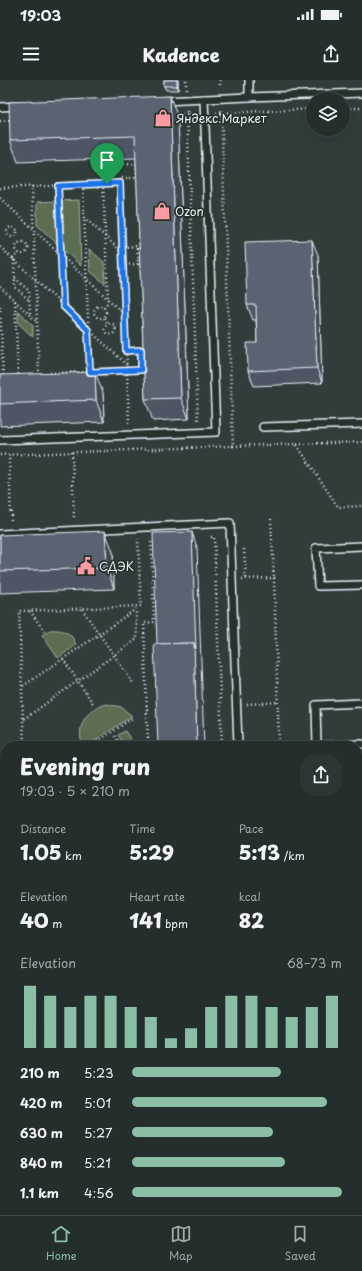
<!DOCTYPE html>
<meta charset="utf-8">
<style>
body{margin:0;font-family:"Playpen Sans",sans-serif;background:#2c3634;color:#f1f3f6;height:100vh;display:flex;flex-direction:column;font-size:15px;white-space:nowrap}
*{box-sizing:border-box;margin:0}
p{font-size:13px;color:#a3a8a9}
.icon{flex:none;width:22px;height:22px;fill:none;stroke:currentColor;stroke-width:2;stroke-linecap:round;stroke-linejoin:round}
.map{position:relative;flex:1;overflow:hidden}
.side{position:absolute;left:0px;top:661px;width:362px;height:474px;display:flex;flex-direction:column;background:#242e2c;border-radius:16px 16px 0 0;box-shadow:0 4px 16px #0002,0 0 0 1px #414a48}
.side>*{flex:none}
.buttons{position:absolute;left:306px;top:12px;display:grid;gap:8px}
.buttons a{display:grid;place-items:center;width:44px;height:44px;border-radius:50%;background:#242e2c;box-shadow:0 4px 16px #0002,0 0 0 1px #414a48;font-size:20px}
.pin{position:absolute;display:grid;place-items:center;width:34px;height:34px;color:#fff;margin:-41px -17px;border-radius:50% 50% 50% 0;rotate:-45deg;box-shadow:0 0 4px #0007}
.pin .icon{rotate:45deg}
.round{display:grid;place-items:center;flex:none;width:42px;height:42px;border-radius:16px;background:#2c3634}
.overview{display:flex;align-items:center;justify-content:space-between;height:68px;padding:0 20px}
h1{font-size:22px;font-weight:800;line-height:30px}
.metrics{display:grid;grid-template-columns:repeat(3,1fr);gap:6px;height:68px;padding:4px 20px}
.metrics div{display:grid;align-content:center}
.metrics b{font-size:20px;font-weight:800}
.metrics small{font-size:11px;font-weight:400}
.metrics p{font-size:11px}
.chart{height:112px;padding:8px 20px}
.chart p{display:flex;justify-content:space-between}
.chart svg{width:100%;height:72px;margin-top:4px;stroke:#8abfa5;stroke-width:6}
ul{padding:0 20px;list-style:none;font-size:13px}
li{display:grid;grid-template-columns:64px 48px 1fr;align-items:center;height:30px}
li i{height:10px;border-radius:5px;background:#8abfa5}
.status{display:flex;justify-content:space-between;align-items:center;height:28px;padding:0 20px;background:#242e2c;direction:ltr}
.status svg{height:11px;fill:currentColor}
header{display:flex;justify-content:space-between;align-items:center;height:52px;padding:0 20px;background:#242e2c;font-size:18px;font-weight:800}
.tabs{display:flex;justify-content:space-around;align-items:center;height:56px;border-top:1px solid #414a48;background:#242e2c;font-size:11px;color:#a3a8a9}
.tabs a{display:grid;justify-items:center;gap:2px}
.tabs .current{color:#8abfa5}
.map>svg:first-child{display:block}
.green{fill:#5b6e51;stroke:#a2b0a4}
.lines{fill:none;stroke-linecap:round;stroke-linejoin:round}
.lane-casing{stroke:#e8f1f8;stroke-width:10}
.path{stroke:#e8f1f8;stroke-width:2.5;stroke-dasharray:1 3;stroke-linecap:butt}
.lane{stroke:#26332d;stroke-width:7}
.wall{fill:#4d5662;stroke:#e8f1f8}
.shaded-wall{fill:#3f4650;stroke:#e8f1f8}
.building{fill:#5a6472;stroke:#e8f1f8}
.route-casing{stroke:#fff;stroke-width:8}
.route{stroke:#1a73e8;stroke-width:5}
.labels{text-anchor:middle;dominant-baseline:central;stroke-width:3.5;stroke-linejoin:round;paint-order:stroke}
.poi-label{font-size:12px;fill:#e8f1f8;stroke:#26332d;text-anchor:start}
</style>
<div class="status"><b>19:03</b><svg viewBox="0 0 49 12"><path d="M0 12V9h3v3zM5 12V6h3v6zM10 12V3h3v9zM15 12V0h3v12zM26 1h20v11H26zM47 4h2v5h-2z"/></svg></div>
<header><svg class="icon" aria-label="menu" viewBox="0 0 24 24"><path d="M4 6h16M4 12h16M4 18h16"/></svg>Kadence<svg class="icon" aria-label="share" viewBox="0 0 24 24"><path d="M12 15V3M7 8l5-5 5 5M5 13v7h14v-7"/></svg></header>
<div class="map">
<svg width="362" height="1135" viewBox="0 0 362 1135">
<rect width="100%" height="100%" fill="#303d3b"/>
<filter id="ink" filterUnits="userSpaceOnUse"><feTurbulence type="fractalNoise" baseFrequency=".025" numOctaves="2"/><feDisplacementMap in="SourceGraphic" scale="8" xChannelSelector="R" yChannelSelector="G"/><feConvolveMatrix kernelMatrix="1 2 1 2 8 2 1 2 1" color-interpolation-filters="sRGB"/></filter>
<g filter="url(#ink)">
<!-- green -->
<g class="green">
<polygon points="79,120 81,186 37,145 37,122"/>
<polygon points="89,169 104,182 105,204 90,191"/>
<polygon points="18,231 33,245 33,257 18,243"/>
<path d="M50,550c12,-1 22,2 26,15l-18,13 -16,-23z"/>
<path d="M106,624l15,3 11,9 -45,30h-4c-8,-19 3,-37 23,-42z"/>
<polygon points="125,651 135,666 125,666 118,655"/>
</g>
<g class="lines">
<!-- lane casing -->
<g class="lane-casing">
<g id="lane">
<polyline points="249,0 249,17 362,13"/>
<polyline points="163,21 249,17"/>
<polyline points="0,27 17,26"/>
<polyline points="263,347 362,344"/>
<polyline points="0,360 216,352 204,19"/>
<polyline points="0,454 230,443 238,666"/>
<polyline points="362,466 316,468 318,506 362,505"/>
<polyline points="317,666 316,625 362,623"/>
<polyline points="317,666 362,664"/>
<polyline points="357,703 362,703"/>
<polyline points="357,777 362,777"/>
<polyline points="0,811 5,810"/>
<polyline points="361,828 362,828"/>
<polyline points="0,929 5,928"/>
<polyline points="357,948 362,948"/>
<polyline points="0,1058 5,1057"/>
</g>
</g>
<!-- path -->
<g class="path">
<polyline points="186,0 186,10"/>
<polyline points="220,0 220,7"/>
<polyline points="343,28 362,28"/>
<polyline points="187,31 198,341"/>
<polyline points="216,33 313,29"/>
<polyline points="174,34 195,34"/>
<polyline points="0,41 13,40"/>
<polyline points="103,104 108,219"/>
<polyline points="107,104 107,85 136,84 137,98 120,98 120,103"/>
<polyline points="58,105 63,225"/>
<polyline points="83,105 90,292"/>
<polyline points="32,106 39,294"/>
<path d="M0,108l120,-5c2,63 5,125 7,188l14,-1v-20l-15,1"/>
<polyline points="0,118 125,235"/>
<polyline points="84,137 123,173"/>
<circle cx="12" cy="152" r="5"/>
<circle cx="22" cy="168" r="6"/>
<polyline points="0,167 127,285"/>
<polyline points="123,167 137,166 138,184 123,185"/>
<polyline points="13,179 18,173"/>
<polyline points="14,180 15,207 30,221"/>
<polyline points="15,198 29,211 30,234"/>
<polyline points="0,207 36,241"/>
<polyline points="15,221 18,295"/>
<circle cx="100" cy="232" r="6"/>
<polyline points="0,226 3,295 5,295"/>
<polyline points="104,227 109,221"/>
<polyline points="104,238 108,244"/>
<circle cx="110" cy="249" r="5.5"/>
<polyline points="50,293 127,291 129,344"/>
<polyline points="297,365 338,427 362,426"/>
<polyline points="233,366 362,362"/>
<polyline points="72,372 74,440"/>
<polyline points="0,375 233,366 221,28"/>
<polyline points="9,375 11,443"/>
<polyline points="271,439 274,498"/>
<polyline points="211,457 214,457 222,666"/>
<polyline points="244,469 246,499"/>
<polyline points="242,499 274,498 279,666"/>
<polyline points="82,529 133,603"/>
<polyline points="30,531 45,552"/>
<polyline points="63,579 94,625"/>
<polyline points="23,606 136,529"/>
<polyline points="247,624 278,622"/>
<polyline points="24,639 137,559 136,530"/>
<polyline points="115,656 121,666"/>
<polyline points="24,666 19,531 141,526 138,459"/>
<polyline points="91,666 134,637"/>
<polyline points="142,666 148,662"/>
<polyline points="148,666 144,543 154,542 151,459"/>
<polyline points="357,763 362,763"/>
<polyline points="0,794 5,793"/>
</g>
<!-- lane -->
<use href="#lane" class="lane"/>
</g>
<!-- wall -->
<g class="wall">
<polygon points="164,0 178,0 178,10 166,10 164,6"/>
<polygon points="178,38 189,339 153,341 145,319 136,78 18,82 10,60"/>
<polygon points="318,175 322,303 254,306 248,291 257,263 256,240 253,240 247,225"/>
<polygon points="0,295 103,313 104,342 0,346"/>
<polygon points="0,455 113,472 114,509 0,513"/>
<rect x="357" y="832" width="5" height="93"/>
</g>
<!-- shaded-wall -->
<g class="shaded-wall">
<polygon points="177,0 178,0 178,10 177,6"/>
<polygon points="170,16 178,38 189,339 181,318"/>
<polygon points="312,160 318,175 322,303 317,288"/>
<polygon points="95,292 103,313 104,342 96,320"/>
<polygon points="105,451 113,472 114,509 107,488"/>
<polygon points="192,452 197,467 204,666 197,666 194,563"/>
</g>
<!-- building -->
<g class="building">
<rect x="164" y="0" width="13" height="6"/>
<polygon points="170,16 181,318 145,319 135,56 10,60 9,22"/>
<polygon points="312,160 317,288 248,291 247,263 257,263 256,225 247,225 245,162"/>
<polygon points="95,292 96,320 0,324 0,295"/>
<polygon points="105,451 107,488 0,491 0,455"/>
<polygon points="192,452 196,569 194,563 157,564 153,453"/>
<polygon points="194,563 197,666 158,666 154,564"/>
<polygon points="357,832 362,832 362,903 357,904"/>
</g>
</g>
<g class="lines" filter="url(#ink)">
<!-- route casing -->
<g class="route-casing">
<polygon id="route" points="120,103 126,271 141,270 141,290 90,292 88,250 63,226 58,106"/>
</g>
<!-- route -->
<use href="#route" class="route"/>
</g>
<!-- icons -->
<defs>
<g id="shop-bare" transform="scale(1.38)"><path d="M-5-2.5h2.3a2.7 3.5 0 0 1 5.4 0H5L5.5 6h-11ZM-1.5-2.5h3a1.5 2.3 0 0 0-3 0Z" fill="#ff9aa2" stroke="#26332d" stroke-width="2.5" paint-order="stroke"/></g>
<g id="civic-bare" transform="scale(1.38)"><path d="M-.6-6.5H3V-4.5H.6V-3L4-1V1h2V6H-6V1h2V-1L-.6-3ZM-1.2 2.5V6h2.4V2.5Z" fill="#ff9aa2" stroke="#26332d" stroke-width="2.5" paint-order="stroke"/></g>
</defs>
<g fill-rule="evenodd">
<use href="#shop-bare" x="163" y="38"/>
<use href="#shop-bare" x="162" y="131"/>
<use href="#civic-bare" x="86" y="486"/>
</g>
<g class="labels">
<!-- poi labels -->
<g class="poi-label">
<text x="176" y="38">Яндекс.Маркет</text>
<text x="175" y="131">Ozon</text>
<text x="99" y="486">СДЭК</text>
</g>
</g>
</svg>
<div class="buttons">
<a><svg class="icon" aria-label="layers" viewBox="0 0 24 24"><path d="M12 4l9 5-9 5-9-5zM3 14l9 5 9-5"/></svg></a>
</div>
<div class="pin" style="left:107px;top:104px;background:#1e9e55"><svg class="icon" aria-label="arrive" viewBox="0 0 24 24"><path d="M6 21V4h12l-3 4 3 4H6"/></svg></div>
<section class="side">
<div class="overview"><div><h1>Evening run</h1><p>19:03 · 5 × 210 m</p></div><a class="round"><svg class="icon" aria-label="share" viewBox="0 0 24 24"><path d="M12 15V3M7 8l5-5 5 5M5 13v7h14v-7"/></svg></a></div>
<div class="metrics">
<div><p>Distance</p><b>1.05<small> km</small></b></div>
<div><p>Time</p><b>5:29</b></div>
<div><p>Pace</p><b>5:13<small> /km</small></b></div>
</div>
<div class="metrics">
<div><p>Elevation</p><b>40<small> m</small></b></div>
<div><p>Heart rate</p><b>141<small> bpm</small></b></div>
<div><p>kcal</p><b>82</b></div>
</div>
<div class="chart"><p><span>Elevation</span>68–73 m</p>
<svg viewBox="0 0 160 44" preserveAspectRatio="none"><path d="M5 44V6M15 44V12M25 44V19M35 44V12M45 44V12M55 44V19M65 44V25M75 44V38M85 44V32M95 44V19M105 44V12M115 44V12M125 44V19M135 44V25M145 44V19M155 44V12"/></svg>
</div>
<ul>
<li><b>210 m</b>5:23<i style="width:71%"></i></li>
<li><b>420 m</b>5:01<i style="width:93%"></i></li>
<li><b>630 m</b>5:27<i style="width:67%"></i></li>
<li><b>840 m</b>5:21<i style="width:73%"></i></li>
<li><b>1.1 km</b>4:56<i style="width:100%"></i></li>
</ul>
</section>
</div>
<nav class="tabs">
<a class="current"><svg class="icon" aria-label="home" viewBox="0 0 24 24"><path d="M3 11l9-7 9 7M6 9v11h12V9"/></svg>Home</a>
<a><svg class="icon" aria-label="map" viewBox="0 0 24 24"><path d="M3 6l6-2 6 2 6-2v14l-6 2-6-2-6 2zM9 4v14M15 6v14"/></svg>Map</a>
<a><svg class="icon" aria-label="saved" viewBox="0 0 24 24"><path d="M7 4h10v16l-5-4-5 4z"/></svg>Saved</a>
</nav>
